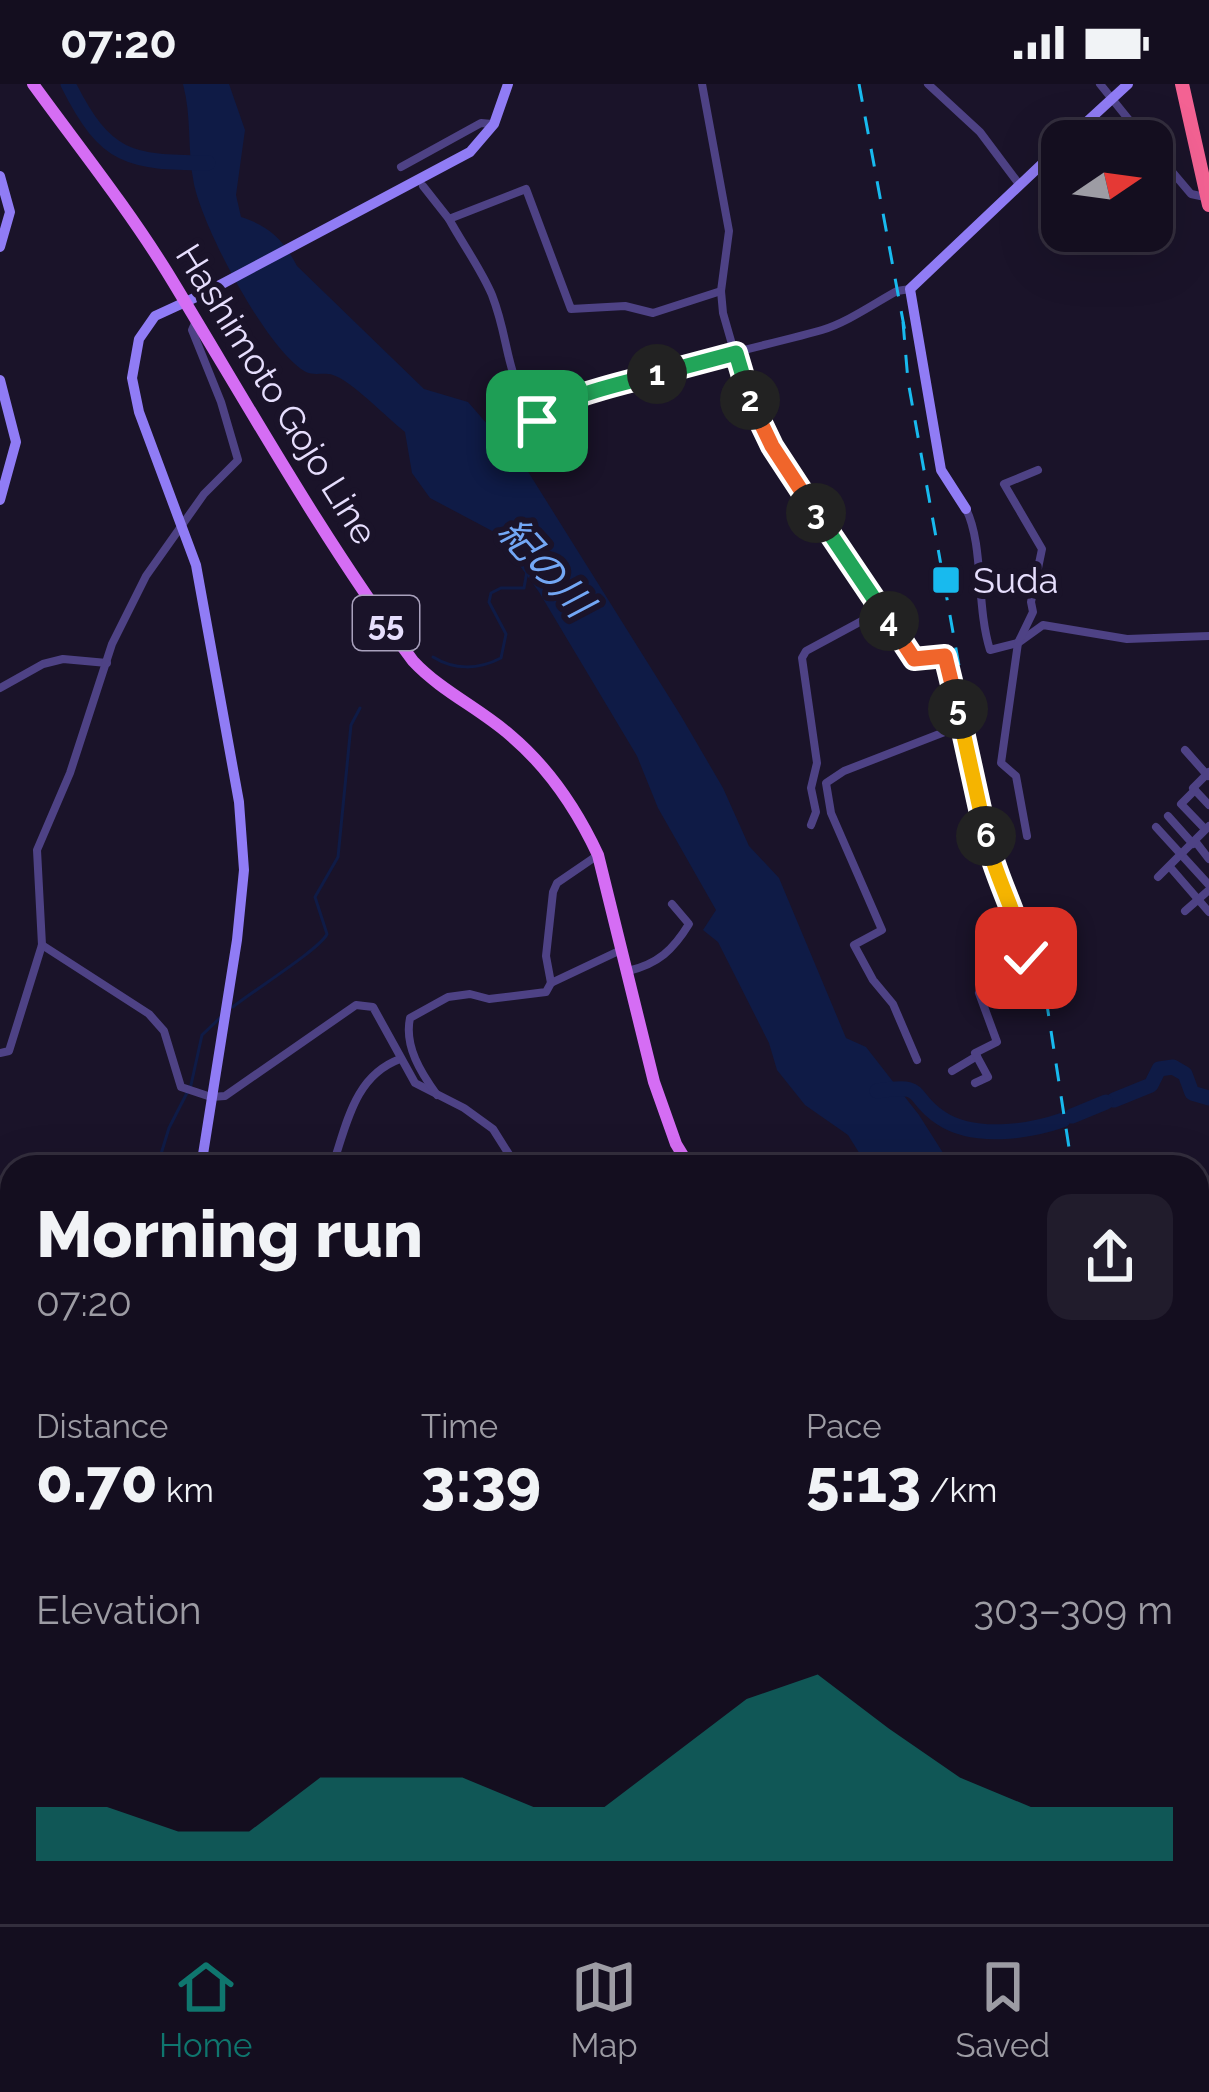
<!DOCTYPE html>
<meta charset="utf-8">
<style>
body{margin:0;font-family:Raleway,"Noto Sans JP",sans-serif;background:#211c2c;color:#f1f3f6;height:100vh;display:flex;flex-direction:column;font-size:45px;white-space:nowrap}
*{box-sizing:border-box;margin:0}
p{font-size:39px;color:#9d9ca4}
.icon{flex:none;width:66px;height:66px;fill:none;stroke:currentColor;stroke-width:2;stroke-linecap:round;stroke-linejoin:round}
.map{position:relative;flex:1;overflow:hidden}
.details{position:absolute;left:0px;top:1071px;width:1209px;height:771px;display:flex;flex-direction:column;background:#140e1f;border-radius:36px 36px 0 0;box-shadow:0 12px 48px #0002,0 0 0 3px #332e3d}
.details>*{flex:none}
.needle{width:78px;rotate:77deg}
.buttons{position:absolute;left:1041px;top:36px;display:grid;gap:24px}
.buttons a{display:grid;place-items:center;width:132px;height:132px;border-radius:24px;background:#140e1f;box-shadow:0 12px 48px #0002,0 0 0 3px #332e3d;font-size:60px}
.pin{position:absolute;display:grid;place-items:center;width:102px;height:102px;color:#fff;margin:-51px;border-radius:24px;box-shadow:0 6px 18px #0006}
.km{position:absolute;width:60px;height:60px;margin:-30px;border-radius:50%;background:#222;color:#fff;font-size:33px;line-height:60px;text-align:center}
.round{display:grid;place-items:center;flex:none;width:126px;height:126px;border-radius:24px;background:#211c2c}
.overview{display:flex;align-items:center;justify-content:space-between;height:204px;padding:0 36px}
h1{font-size:66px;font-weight:800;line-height:90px}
.metrics{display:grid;grid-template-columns:repeat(3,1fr);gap:18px;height:204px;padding:12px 36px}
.metrics div{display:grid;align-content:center}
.metrics b{font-size:60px;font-weight:800}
.metrics small{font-size:33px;font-weight:400}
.metrics p{font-size:33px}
.chart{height:336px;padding:24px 36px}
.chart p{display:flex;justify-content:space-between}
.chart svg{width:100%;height:216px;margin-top:12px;fill:#0f766e;opacity:.7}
.status{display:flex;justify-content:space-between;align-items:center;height:84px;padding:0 60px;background:#140e1f;direction:ltr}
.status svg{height:33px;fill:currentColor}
.tab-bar{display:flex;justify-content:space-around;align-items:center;height:168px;border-top:3px solid #332e3d;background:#140e1f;font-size:33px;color:#9d9ca4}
.tab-bar a{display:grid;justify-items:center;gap:6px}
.tab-bar .active{color:#0f766e}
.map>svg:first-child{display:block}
.green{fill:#163033}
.water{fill:#0f1b46}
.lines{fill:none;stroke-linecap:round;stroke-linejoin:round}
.stream{stroke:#0f1b46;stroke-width:3}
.river{stroke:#0f1b46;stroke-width:15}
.street{stroke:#4e4285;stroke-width:8}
.secondary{stroke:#907cf5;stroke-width:10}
.primary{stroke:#d56df4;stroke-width:12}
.highway{stroke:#f36293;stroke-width:14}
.rail{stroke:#18baee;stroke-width:3;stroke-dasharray:18 15;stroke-linecap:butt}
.street-bridge{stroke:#4e4285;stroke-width:8}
.split-1-casing{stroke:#fff;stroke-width:24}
.split-2-casing{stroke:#fff;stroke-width:24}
.split-3-casing{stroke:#fff;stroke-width:24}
.split-4-casing{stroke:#fff;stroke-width:24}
.split-5-casing{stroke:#fff;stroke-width:24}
.split-6-casing{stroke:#fff;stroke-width:24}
.split-7-casing{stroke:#fff;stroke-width:24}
.split-1{stroke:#22a559;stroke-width:15}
.split-2{stroke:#22a559;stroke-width:15}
.split-3{stroke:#f0652b;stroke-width:15}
.split-4{stroke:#22a559;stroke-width:15}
.split-5{stroke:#f0652b;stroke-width:15}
.split-6{stroke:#f5b400;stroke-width:15}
.split-7{stroke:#f5b400;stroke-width:15}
.poi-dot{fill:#18baee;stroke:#1a1329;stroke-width:4.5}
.labels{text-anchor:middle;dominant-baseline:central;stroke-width:12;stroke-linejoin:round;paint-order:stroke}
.shield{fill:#1a1329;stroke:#a9a1bd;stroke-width:3}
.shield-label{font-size:33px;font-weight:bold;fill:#e6defd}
.street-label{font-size:36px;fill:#e6defd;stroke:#1a1329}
.poi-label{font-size:36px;fill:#e6defd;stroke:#1a1329;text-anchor:start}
.water-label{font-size:39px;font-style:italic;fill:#73a7f5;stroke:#1a1329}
</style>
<div class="status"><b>07:20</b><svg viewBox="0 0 49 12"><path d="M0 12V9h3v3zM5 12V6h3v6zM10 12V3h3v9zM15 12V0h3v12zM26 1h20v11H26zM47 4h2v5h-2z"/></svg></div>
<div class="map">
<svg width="1209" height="1840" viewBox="0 0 1209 1840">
<rect width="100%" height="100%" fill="#1a1329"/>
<!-- green -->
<polygon class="green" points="1209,1184 1209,1406 1197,1369 1197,1196"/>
<!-- water -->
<g class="water">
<path d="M183,0h46l16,46 -9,65 5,22c28,9 42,22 56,49l127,123 44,13 59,68 154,246 42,72 26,58 30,32 67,160 20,9 53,68 33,52h-84l-20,-32 -43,-30 -28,-35 -8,-27 -51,-101 -15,-12 13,-20 -58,-102 -21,-52 -98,-164 -43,-59 -66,-35 -18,-25 -7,-41c-18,-14 -53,-51 -72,-57 -9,-3 -19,1 -27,-3 -39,-21 -103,-144 -112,-188 -7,-33 -2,-67 -11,-100z"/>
<polygon points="1016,1830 1167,1830 1176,1840 1026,1840"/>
</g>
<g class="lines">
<!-- stream -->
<g class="stream">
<path d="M433,573c21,13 45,13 68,1l5,-24 -17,-32 2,-9 10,-5h23l3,-17"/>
<path d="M233,923c18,-15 87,-58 94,-73l-12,-37 23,-40 13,-132 9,-17"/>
<polyline points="157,1083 169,1044 191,1001 202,951 221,933"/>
</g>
<!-- river -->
<g class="river">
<path d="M68,0c38,76 61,78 140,79"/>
<path d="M877,1007c52,-8 30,5 64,27 33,22 87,14 122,2"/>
<polyline points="1114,1016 1151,1001 1159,985 1173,983 1185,990 1192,1009 1209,1014"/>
<polyline points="1072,1032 1106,1018"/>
<polyline points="952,1840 959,1830"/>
</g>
<!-- street -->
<g class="street">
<polyline points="702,0 729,147 721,207 723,229 746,309 790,390 914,575 945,572 993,784 1023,858 1026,874 1034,882"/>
<polyline points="928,0 980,48 1019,100"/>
<polyline points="1100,0 1146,57"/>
<polyline points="1152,64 1191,110 1205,113"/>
<polyline points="401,83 481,39 492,40"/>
<polyline points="423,102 449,135 526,105 571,225 625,222 653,229 721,207"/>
<path d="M449,135c13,24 32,50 43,76 19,49 11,77 45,126 24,-32 235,-76 285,-91 26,-8 51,-26 75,-39l13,-2"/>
<path d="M966,425c18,36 10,97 24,141l28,-7 25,-18 84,14 82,-3"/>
<polyline points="0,604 43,580 63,575 107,579"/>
<polyline points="1185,666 1208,692"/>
<polyline points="1209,688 1193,704 1209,721"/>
<polyline points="1195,706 1181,720 1205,745"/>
<polyline points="1168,732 1193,760"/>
<polyline points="811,741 816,728 811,704 817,679 802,574 806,567 882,526"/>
<polyline points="1156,743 1209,801"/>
<polyline points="1027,752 1016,692 1001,679 1018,559 1033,528 1031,518 1042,465 1004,400 1038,386"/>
<polyline points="1195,757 1209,775"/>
<polyline points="1170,783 1209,828"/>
<polyline points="1158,793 1209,742"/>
<polyline points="1185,827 1209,806"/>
<polyline points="42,861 149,930 164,947 181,1003 211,1013 225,1012 356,921 373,923 415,999 464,1024 493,1045 517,1083"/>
<path d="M628,887c30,-7 45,-21 61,-47l-17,-20"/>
<polyline points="551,899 546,872 553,808 557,799 598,771"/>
<polyline points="0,969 9,967 42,861 37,766 70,689 112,560 146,492 204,410 238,376 221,318 192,246 195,239"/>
<polyline points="917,976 893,920 873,896 854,861 882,846 831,729 826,699 844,687 960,642"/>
<polyline points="952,987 977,972"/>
<polyline points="975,999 988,993 975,969 997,958 979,909 998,903 994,883 1026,874"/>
<path d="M437,1011c-16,-22 -33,-49 -27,-77l38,-21 22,-3 19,5 57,-7 5,-9 72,-34"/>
<path d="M332,1083c15,-43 22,-91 68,-108"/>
<polyline points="1197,1653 1209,1672"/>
<polyline points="305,1830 310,1840"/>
<polyline points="458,1840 473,1830"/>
</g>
<!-- secondary -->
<g class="secondary">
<polyline points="1066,57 1128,0"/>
<polyline points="0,92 10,128 0,163"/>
<polyline points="0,296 16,358 0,416"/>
<polyline points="966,425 941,386 910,205 1062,61"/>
<polyline points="201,1083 237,856 244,786 239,718 196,481 139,328 132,294 139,255 155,232 205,209 470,68 494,40 508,0"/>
<polyline points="0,1807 12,1827"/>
</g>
<!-- primary -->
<g class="primary">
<path d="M33,0c45,62 93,122 134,188 80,131 154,265 246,389 28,30 66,47 97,74 38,32 67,75 88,120l56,227 22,62 14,23"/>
<polyline points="977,1830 983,1840"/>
</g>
<!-- highway -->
<polyline class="highway" points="1182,0 1209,121"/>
<!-- rail -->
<g class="rail">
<polyline points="859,0 906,253"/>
<polyline points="903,238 908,297 978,688 1000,777 1045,908 1072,1083"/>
<polyline points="1197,1561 1209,1580"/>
</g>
<!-- street-bridge -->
<polyline class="street-bridge" points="1034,882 1043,885"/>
</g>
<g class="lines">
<!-- split-1 casing -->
<g class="split-1-casing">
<path id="split-1" d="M537,337c19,-25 89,-38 120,-47"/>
</g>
<!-- split-2 casing -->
<g class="split-2-casing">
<polyline id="split-2" points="657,290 736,269 750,316"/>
</g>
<!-- split-3 casing -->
<g class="split-3-casing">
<polyline id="split-3" points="750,316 772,362 816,429"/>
</g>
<!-- split-4 casing -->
<g class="split-4-casing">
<polyline id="split-4" points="816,429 889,537"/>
</g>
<!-- split-5 casing -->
<g class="split-5-casing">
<polyline id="split-5" points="889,537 914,575 945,572 958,625"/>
</g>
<!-- split-6 casing -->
<g class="split-6-casing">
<polyline id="split-6" points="958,625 986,752"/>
</g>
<!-- split-7 casing -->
<g class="split-7-casing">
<path id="split-7" d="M986,752c9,42 33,81 40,122"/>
</g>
<!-- split-1 -->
<use href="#split-1" class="split-1"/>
<!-- split-2 -->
<use href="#split-2" class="split-2"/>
<!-- split-3 -->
<use href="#split-3" class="split-3"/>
<!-- split-4 -->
<use href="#split-4" class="split-4"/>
<!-- split-5 -->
<use href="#split-5" class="split-5"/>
<!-- split-6 -->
<use href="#split-6" class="split-6"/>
<!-- split-7 -->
<use href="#split-7" class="split-7"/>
</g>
<!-- markers -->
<rect class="poi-dot" x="931" y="481" width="30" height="30" rx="6"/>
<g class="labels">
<!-- shield labels -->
<rect class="shield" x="353" y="512" width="66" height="54" rx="9"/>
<g class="shield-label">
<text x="386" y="539">55</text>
</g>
<!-- street labels -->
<g class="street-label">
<text transform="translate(277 310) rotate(58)">Hashimoto Gojo Line</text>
</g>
<!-- poi labels -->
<g class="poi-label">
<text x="973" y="496">Suda</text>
</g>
<!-- water labels -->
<g class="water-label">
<text transform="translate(546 483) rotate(48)">紀の川</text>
</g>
</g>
</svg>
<div class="buttons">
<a><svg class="needle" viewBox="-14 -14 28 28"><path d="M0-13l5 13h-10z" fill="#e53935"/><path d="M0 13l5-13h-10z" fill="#9d9ca4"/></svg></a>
</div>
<div class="pin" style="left:537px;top:337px;background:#1e9e55"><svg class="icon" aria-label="arrive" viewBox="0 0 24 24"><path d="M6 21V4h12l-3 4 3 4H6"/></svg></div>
<div class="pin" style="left:1026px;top:874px;background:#d93025"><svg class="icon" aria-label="check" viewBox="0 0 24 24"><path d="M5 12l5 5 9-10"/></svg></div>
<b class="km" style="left:657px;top:290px">1</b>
<b class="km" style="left:750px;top:316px">2</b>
<b class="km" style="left:816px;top:429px">3</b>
<b class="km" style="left:889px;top:537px">4</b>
<b class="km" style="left:958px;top:625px">5</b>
<b class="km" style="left:986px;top:752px">6</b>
<section class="details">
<div class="overview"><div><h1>Morning run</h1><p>07:20</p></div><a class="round"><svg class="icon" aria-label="share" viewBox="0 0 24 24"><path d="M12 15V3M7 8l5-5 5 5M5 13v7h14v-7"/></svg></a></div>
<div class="metrics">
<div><p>Distance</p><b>0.70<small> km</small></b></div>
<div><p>Time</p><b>3:39</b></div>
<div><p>Pace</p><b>5:13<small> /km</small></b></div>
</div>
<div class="chart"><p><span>Elevation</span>303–309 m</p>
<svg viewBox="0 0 160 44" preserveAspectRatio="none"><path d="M0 44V33L10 33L20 38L30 38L40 27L50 27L60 27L70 33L80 33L90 22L100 11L110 6L120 17L130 27L140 33L150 33L160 33V44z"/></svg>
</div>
</section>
</div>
<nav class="tab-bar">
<a class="active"><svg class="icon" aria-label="home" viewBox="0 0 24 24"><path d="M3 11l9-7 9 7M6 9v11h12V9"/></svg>Home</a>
<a><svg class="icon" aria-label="map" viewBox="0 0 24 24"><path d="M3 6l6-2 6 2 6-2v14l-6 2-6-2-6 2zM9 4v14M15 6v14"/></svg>Map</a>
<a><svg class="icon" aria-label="saved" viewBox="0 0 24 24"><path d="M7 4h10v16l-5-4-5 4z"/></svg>Saved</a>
</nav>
